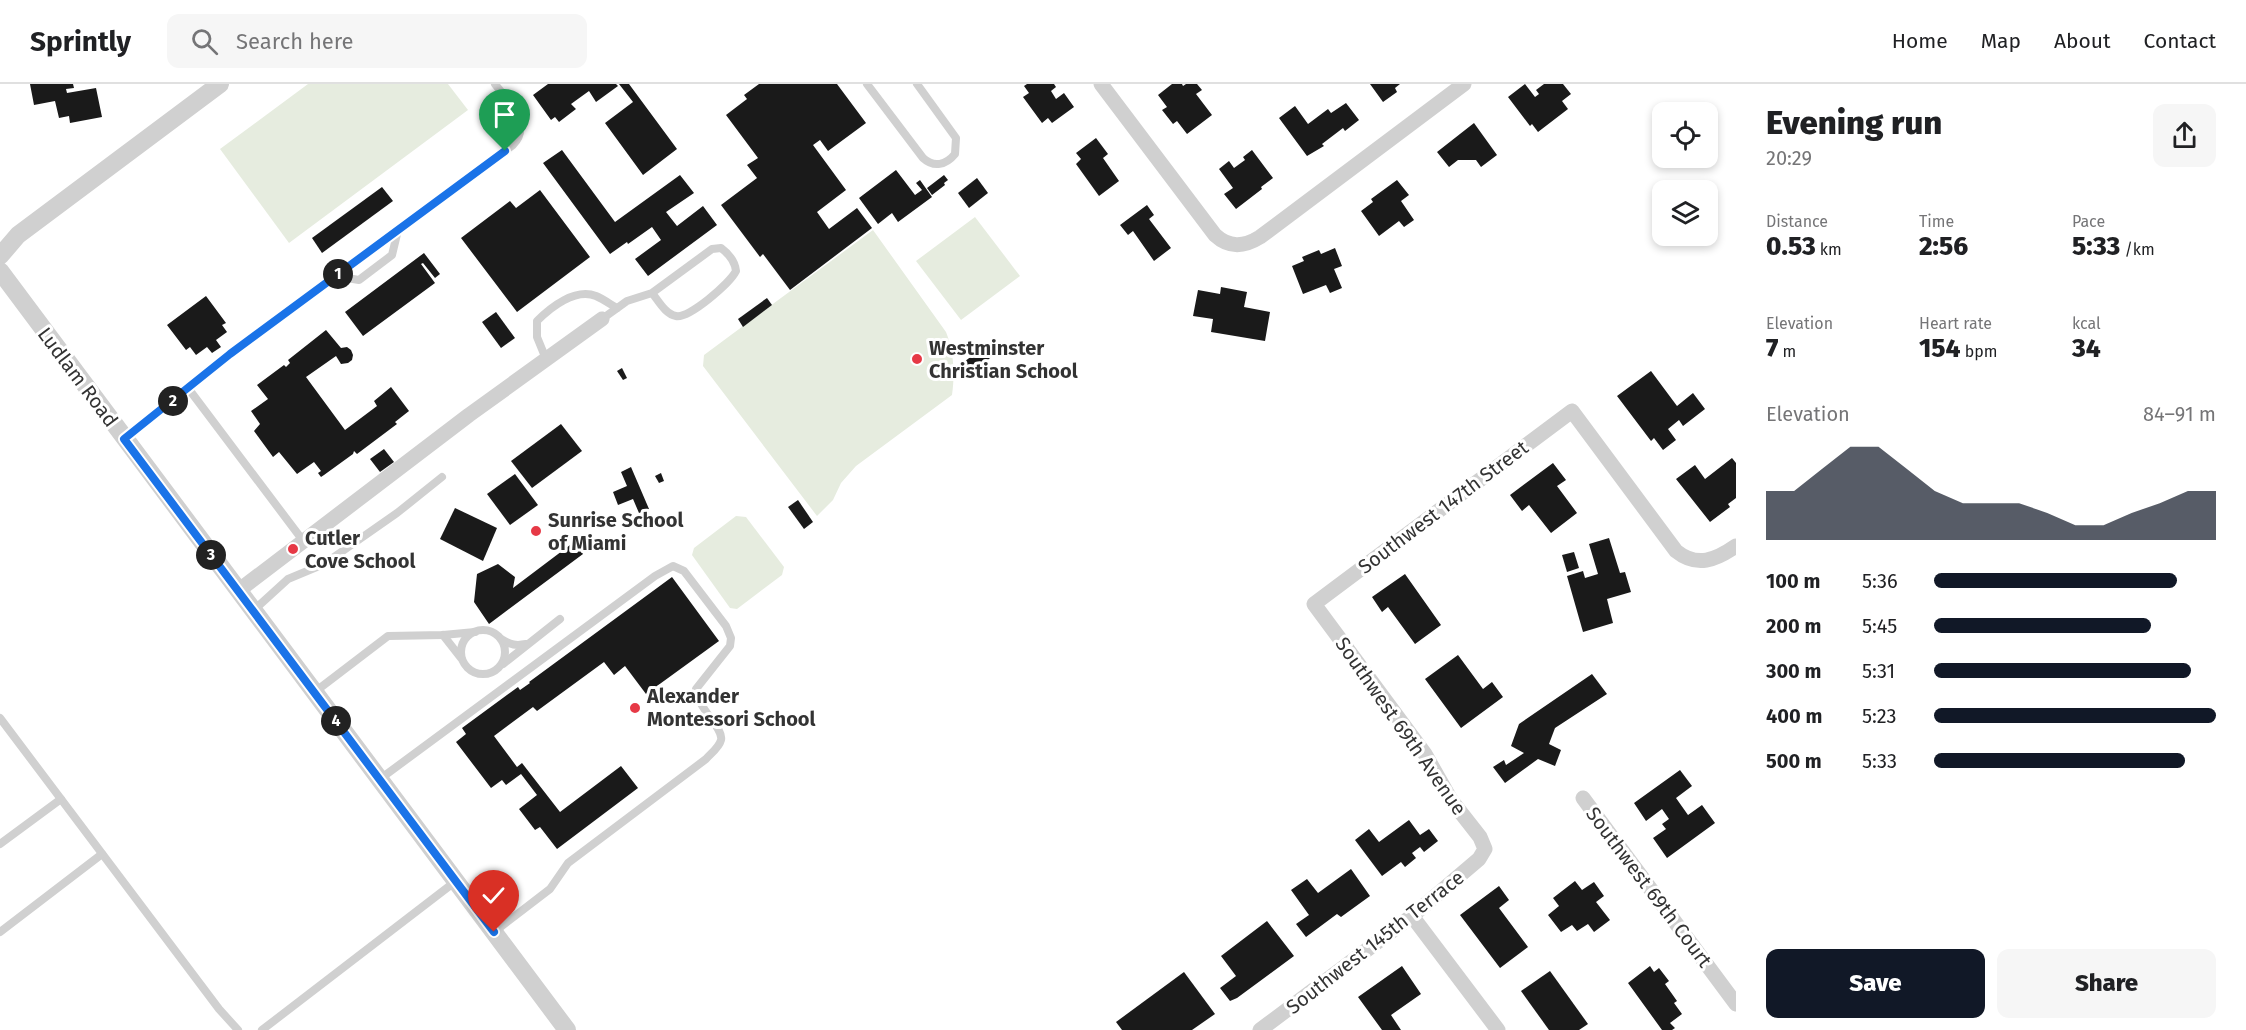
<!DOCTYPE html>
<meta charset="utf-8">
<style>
body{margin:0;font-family:"Fira Sans",sans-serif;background:#f6f6f6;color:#202124;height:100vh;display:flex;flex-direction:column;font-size:22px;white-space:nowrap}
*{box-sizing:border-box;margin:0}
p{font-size:20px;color:#757577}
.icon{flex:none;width:33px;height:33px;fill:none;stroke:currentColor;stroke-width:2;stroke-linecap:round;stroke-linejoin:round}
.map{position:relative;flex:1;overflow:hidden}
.sheet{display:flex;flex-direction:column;background:#fff;width:510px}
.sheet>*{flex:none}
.tools{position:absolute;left:1652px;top:18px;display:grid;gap:12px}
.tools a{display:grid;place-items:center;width:66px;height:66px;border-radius:12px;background:#fff;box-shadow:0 3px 9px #0003;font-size:30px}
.pin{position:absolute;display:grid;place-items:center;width:51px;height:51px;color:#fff;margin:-62px -26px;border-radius:50% 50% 50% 0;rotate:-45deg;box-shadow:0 0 6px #0007}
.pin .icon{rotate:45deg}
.km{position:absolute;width:30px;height:30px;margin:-15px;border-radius:50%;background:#222;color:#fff;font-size:16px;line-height:30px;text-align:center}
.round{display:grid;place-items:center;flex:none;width:63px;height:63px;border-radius:12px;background:#f6f6f6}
.overview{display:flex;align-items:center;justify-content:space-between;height:102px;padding:0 30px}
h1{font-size:33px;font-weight:800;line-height:45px}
.figures{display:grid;grid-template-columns:repeat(3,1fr);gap:9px;height:102px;padding:6px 30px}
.figures div{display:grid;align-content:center}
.figures b{font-size:26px;font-weight:800}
.figures small{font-size:16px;font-weight:400}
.figures p{font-size:16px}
.chart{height:168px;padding:12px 30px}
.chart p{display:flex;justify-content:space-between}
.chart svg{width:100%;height:108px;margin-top:6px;fill:#111827;opacity:.7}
.cta{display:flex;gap:12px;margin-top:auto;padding:12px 30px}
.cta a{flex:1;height:69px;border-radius:12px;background:#111827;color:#fff;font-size:24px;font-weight:800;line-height:69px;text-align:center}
.cta a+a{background:#f6f6f6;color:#202124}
ul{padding:0 30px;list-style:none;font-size:20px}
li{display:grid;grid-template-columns:96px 72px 1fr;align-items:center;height:45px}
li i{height:15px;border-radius:8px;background:#111827}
header{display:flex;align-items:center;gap:36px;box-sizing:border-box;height:84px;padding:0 30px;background:#fff;border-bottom:2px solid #e0e0e0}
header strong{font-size:28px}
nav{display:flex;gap:33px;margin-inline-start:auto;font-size:21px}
.search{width:420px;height:54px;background:#f6f6f6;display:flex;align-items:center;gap:15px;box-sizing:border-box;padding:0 21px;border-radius:12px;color:#757577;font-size:22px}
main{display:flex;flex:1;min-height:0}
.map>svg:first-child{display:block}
.green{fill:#e6ecdf}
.building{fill:#1a1a1a}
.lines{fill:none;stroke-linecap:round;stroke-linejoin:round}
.service{stroke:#d0d0d0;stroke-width:8}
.minor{stroke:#d0d0d0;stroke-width:15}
.tertiary{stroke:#d0d0d0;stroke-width:18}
.route-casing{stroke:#fff;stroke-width:12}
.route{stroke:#1a73e8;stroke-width:8}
.poi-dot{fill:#e63946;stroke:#fff;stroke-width:2}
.labels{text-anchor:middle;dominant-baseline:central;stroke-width:6;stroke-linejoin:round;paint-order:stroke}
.poi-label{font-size:20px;font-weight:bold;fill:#333;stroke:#fff;text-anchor:start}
.street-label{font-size:20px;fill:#333;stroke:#fff}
</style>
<header>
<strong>Sprintly</strong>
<div class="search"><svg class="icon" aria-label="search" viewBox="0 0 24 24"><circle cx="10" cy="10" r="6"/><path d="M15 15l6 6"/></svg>Search here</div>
<nav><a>Home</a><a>Map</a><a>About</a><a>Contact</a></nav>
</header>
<main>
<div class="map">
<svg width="1736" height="946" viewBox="0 0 1736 946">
<rect width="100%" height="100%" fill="#fff"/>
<!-- green -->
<g class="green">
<polygon points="308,0 448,0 468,26 289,159 220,65"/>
<polygon points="975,133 1020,192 961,236 916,177"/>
<path d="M873,146l73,102c8,20 9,42 6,63l-96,71 -15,17 -8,17 -16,16 -114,-150 1,-11z"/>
<polygon points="736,432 746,433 784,483 782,491 737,525 730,524 692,471 694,464"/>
</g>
<!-- building -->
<g class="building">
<polygon points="30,0 73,0 74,4 66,5 67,9 96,4 102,33 70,39 69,32 59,34 55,17 34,21"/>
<polygon points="548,0 616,0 618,2 596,18 589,7 571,20 576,25 559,38 555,33 551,36 533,11"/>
<polygon points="619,0 629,0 677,65 643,91 605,39 633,18"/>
<polygon points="759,0 837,0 866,39 828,67 820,56 813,61 846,106 817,128 829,145 857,124 872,144 790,206 763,170 760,173 721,121 757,94 747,81 758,74 726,31 747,15 744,11"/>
<polygon points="1027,0 1054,0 1056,3 1051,7 1056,15 1064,9 1074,23 1052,39 1048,34 1042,39 1023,13 1029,9 1024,2"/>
<polygon points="1172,0 1182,0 1183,2 1186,0 1197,0 1202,6 1196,10 1212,31 1187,50 1177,37 1173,40 1162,26 1167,23 1158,11"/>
<polygon points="1370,0 1400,0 1395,4 1397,8 1383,18"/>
<polygon points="1525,0 1535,13 1539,10 1536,6 1544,0 1563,0 1571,10 1562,17 1568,25 1538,48 1532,40 1530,42 1508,13"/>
<polygon points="1346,19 1359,36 1345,47 1343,44 1322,60 1324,62 1307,72 1279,34 1295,22 1308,40 1328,25 1331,29"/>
<polygon points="1474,39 1497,71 1481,83 1476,76 1458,76 1449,83 1437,68"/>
<polygon points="1096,54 1108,70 1103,74 1119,97 1099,112 1076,80 1081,75 1076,69"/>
<polygon points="562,66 615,138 680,91 694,109 666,128 677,142 703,122 717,141 648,192 635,175 661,156 652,143 628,160 627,158 610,170 543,79"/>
<polygon points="1252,66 1273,94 1261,103 1262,105 1236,125 1224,110 1233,104 1219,85 1229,77 1234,84 1245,76 1243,73"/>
<polygon points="896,86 915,111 922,106 916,99 920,96 932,113 898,138 892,129 878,140 859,114"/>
<polygon points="944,91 948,96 944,99 945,101 932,111 927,104"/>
<polygon points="977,94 988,109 969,124 958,109"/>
<polygon points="1397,96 1409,111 1401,117 1414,136 1404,143 1399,137 1379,152 1361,127 1373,118 1371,115"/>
<polygon points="382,103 393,117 322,169 312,154"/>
<polygon points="540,106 590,173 517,228 461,154 510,117 516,124"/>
<polygon points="1147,121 1154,131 1149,135 1171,164 1154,177 1133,147 1128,151 1120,141"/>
<polygon points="1335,164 1342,182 1334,185 1342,204 1330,209 1326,201 1303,210 1292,182 1304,177 1302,173 1319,166 1321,170"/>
<polygon points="424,169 440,190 435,194 423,179 421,180 435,199 363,252 345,228"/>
<polygon points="1221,203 1247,208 1244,223 1270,228 1265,257 1211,248 1213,235 1193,232 1198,206 1220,210"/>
<polygon points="206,212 226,239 222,241 227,248 216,256 221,263 212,269 207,263 196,271 190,263 186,266 167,241"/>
<polygon points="767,214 772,221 743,243 738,235"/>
<polygon points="496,228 515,254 501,264 482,238"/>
<polygon points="326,246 341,264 347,263 351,266 353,271 352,276 348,279 341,280 336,272 306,293 345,346 377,322 374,317 391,303 409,327 395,338 397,340 357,370 354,367 353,370 324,391 321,393 318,389 321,387 314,378 297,390 279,368 273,373 254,347 260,340 251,327 268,315 257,301 284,281 286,283 290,279 288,276"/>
<polygon points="995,255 1002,265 965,293 957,283"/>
<polygon points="622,284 627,294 623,296 617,287"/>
<polygon points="1651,287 1677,322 1693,309 1705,325 1683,342 1679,336 1668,345 1676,356 1663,366 1654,354 1651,357 1617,312"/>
<polygon points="561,340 582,367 532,404 511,377"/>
<polygon points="384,365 394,378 380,388 370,375"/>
<polygon points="1732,374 1736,379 1736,414 1728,420 1730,423 1710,438 1676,395 1695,381 1705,395"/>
<polygon points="1553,379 1566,396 1557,402 1577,429 1551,449 1529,421 1522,427 1510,411"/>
<polygon points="631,383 649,425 639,429 633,415 618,421 613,408 627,402 621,388"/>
<polygon points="661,389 664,397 659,399 655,392"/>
<polygon points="515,390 538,421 510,441 487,410"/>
<polygon points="798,416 813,438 804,445 788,423"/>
<polygon points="455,424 497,444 483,477 440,455"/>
<polygon points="1609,454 1620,489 1625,488 1631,508 1607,515 1613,539 1583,548 1567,492 1583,487 1585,494 1598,490 1589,460"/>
<polygon points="574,458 583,470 489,540 474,518 477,490 498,480 515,493 513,504"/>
<polygon points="1574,468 1579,484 1567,488 1562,471"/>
<polygon points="1405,490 1441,541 1415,560 1388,523 1382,528 1372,513"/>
<polygon points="672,493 719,557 646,610 625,582 614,591 604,578 537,627 533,623 494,652 517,683 522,679 560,728 621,682 638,704 557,765 540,743 535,746 519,725 537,711 521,690 506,701 502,696 491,704 456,658 466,650 462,644 518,603 520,606 530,599 529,598"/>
<polygon points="1458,571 1483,605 1492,598 1503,613 1461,644 1425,595"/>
<polygon points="1592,590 1607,610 1555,644 1549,660 1561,666 1555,682 1538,675 1505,699 1493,683 1504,676 1506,681 1524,669 1511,662 1519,640"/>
<polygon points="1680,686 1692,702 1676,714 1688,731 1702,721 1715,739 1667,774 1653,754 1666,745 1662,740 1669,735 1662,725 1646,737 1634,719"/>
<polygon points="1409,736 1420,751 1429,745 1438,757 1424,768 1420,763 1412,769 1416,774 1405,783 1401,778 1382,792 1355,756 1369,745 1379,758"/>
<polygon points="1351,785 1370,812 1341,833 1337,830 1306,853 1296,840 1309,831 1291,806 1307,795 1318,809"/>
<polygon points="1575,797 1582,806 1594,798 1604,812 1596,818 1610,836 1594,848 1588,840 1577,847 1572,841 1561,848 1548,831 1559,822 1553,814"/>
<polygon points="1499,802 1509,816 1499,824 1528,863 1500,884 1460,831"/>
<polygon points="1267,837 1294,872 1237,914 1230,917 1220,904 1236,892 1221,872"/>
<polygon points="1402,882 1421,910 1391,931 1401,946 1382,946 1358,913"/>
<polygon points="1650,882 1654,888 1659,884 1669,897 1665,900 1677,917 1674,919 1682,930 1670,939 1675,944 1672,946 1662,946 1628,899"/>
<polygon points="1550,887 1588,940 1579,946 1549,946 1521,907"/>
<polygon points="1184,888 1215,930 1192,946 1122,946 1116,938"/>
</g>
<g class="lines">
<!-- service -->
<g class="service">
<path d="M867,0l56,74c11,10 23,7 32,-4l1,-16 -39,-54"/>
<polyline points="335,192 359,196 392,171 398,146"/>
<path d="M602,235l25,-18 25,-8 60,-44 9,-1c8,6 14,13 15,23 -6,12 -47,48 -60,45 -11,-2 -18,-16 -24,-23"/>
<path d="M546,275l-9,-22v-16c14,-14 38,-33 59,-25 7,3 14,8 21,12"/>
<polyline points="188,304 304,458"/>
<path d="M125,354l105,-84 283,-209c20,-20 -6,-45 -18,-61"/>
<polyline points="254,526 288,495 324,480 397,429 442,393"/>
<circle cx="483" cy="568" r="22"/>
<polyline points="443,551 461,574"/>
<path d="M501,555c10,6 15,7 25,5"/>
<polyline points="503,580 560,535"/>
<polyline points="316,607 388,552 443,551 475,548"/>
<polyline points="0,634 219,925 238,946"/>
<path d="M380,695l275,-203 18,-10 11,5 42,55 5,12 -1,8 -34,43c1,19 28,39 25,51 -2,8 -11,14 -15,19l-138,104 -18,26 -56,43"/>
<polyline points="0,760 61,715"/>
<polyline points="0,848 102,770"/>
<polyline points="262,946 456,797"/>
</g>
<!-- minor -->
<g class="minor">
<path d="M1101,0l114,151c14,13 29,12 45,2l204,-153"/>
<polyline points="238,507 469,331 602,235"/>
<polyline points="1583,714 1736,920"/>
<polyline points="1412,832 1498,946"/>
<path d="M1260,946l152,-114 67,-57 6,-10 -5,-12 -29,-37 -26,-46 -111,-150 258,-193 104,140c21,17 40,9 60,-5"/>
</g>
<!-- tertiary -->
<g class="tertiary">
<polyline points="0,172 18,151 220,0"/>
<polyline points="0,187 567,946"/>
</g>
</g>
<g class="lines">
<!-- route casing -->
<g class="route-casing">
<polyline id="route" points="494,848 124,355 230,270 505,67"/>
</g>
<!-- route -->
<use href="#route" class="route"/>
</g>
<!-- markers -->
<g class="poi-dot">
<circle cx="917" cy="275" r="6"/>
<circle cx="536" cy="447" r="6"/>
<circle cx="293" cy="465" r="6"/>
<circle cx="635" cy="624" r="6"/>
</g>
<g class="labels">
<!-- poi labels -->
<g class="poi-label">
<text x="929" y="264">Westminster<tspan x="929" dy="23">Christian School</tspan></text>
<text x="548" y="436">Sunrise School<tspan x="548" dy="23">of Miami</tspan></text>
<text x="305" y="454">Cutler<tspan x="305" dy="23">Cove School</tspan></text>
<text x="647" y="612">Alexander<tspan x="647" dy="23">Montessori School</tspan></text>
</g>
<!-- street labels -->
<g class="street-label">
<text transform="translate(78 293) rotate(53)">Ludlam Road</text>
<text transform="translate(1443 423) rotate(-37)">Southwest 147th Street</text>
<text transform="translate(1401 642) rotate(55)">Southwest 69th Avenue</text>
<text transform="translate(1649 803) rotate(53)">Southwest 69th Court</text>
<text transform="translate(1375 858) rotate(-38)">Southwest 145th Terrace</text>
</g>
</g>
</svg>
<div class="tools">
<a><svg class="icon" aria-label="locate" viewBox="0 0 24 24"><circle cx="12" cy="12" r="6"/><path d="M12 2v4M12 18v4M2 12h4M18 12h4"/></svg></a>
<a><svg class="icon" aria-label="layers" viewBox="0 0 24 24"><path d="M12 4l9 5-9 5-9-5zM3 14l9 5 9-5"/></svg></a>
</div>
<div class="pin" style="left:505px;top:67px;background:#1e9e55"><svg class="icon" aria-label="arrive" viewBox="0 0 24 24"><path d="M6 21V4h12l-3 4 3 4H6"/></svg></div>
<div class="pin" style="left:494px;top:848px;background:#d93025"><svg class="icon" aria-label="check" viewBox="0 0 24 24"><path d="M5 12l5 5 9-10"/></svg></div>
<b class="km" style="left:338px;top:190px">1</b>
<b class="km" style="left:173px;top:317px">2</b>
<b class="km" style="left:211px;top:471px">3</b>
<b class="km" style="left:336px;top:637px">4</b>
</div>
<section class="sheet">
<div class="overview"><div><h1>Evening run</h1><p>20:29</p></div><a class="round"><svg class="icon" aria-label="share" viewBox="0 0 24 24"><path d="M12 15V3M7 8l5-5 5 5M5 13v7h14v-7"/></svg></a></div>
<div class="figures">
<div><p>Distance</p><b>0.53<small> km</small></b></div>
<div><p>Time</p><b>2:56</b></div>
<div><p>Pace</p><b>5:33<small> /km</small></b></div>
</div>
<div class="figures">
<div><p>Elevation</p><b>7<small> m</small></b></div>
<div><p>Heart rate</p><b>154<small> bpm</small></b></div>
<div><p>kcal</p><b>34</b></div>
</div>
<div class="chart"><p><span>Elevation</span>84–91 m</p>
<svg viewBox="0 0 160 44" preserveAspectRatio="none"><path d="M0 44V24L10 24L20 15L30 6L40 6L50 15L60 24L70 29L80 29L90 29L100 33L110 38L120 38L130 33L140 29L150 24L160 24V44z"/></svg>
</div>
<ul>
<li><b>100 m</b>5:36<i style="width:86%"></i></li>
<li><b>200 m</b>5:45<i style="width:77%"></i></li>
<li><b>300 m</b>5:31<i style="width:91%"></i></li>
<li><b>400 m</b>5:23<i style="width:100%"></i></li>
<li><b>500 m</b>5:33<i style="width:89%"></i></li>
</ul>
<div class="cta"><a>Save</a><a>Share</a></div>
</section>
</main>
